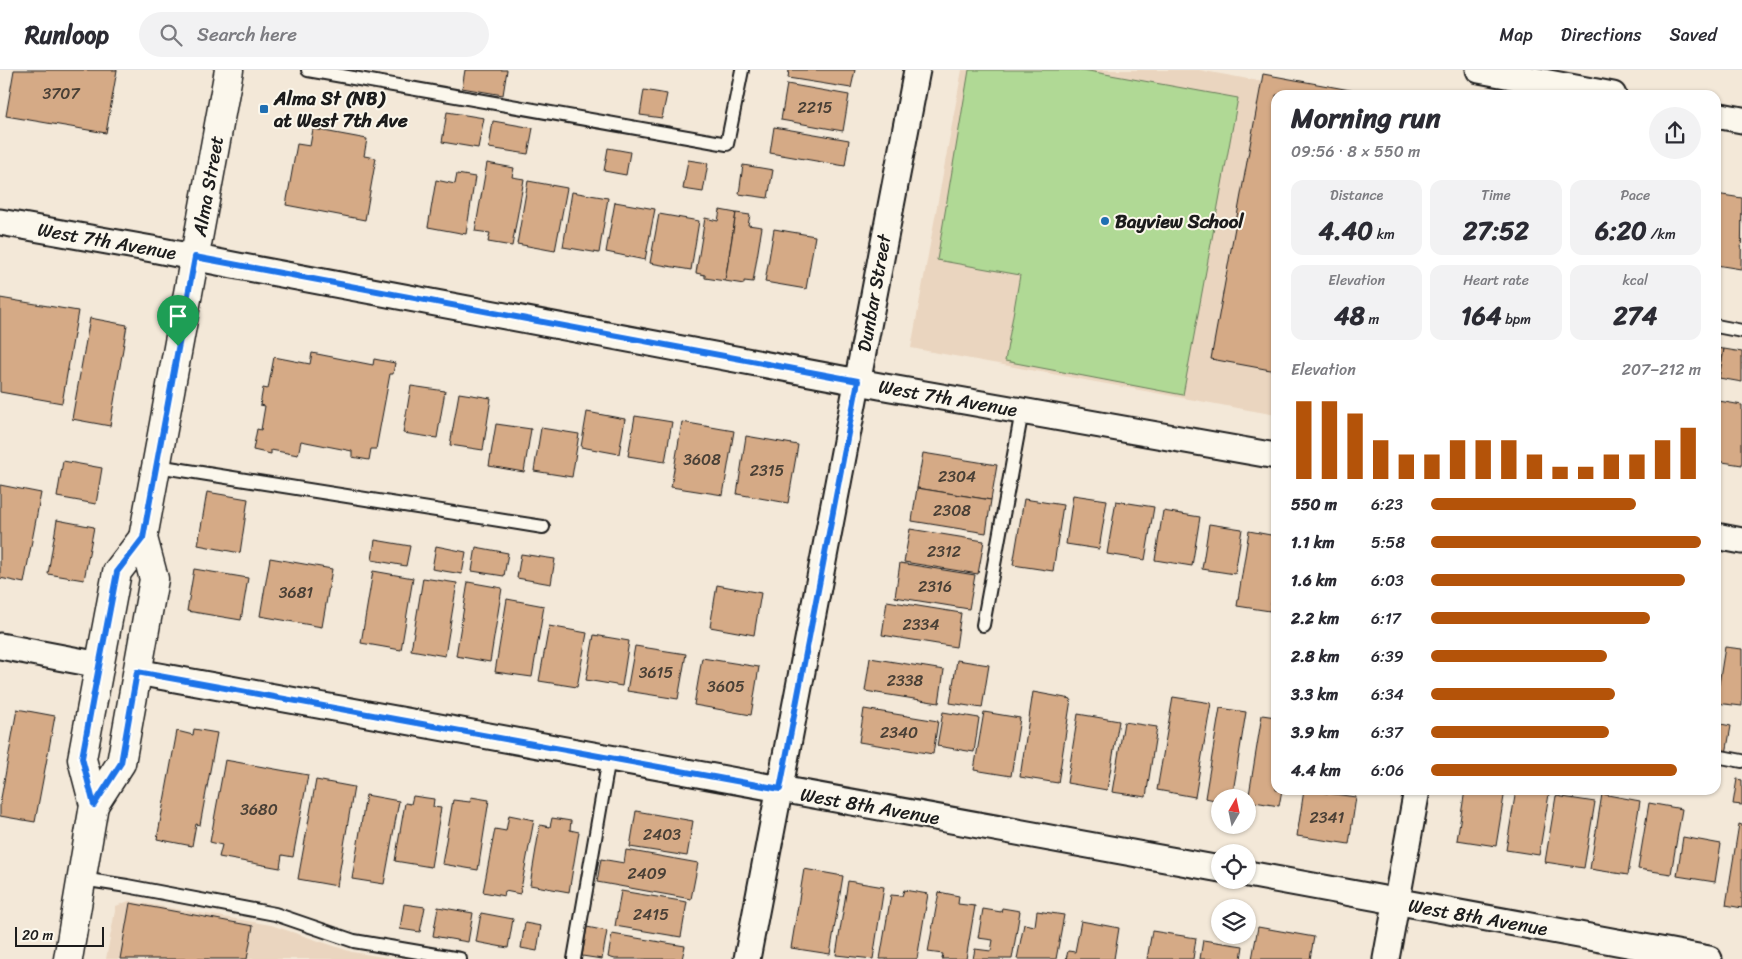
<!DOCTYPE html>
<meta charset="utf-8">
<style>
body{margin:0;font-family:Sriracha,sans-serif;background:#f2f2f3;color:#2b2b33;height:100vh;display:flex;flex-direction:column;font-size:19px;white-space:nowrap}
*{box-sizing:border-box;margin:0}
p{font-size:16px;color:#7c7c81}
.icon{flex:none;width:28px;height:28px;fill:none;stroke:currentColor;stroke-width:2;stroke-linecap:round;stroke-linejoin:round}
.map{position:relative;flex:1;overflow:hidden}
.sheet{position:absolute;left:1271px;top:20px;width:450px;height:705px;display:flex;flex-direction:column;background:#fff;border-radius:15px;box-shadow:0 1px 4px #0004}
.sheet>*{flex:none}
.needle{width:32px;rotate:9deg}
.buttons{position:absolute;left:1211px;top:719px;display:grid;gap:10px}
.buttons a{display:grid;place-items:center;width:45px;height:45px;border-radius:50%;background:#fff;box-shadow:0 1px 4px #0004;font-size:25px}
.scale{position:absolute;left:15px;bottom:12px;width:89px;box-sizing:border-box;padding-left:5px;border:2px solid #1c1c1c;border-top:0;font-size:14px;line-height:18px;white-space:nowrap;color:#1c1c1c;-webkit-text-stroke:4px #fbf7ec;paint-order:stroke}
.pin{position:absolute;display:grid;place-items:center;width:42px;height:42px;color:#fff;margin:-51px -21px;border-radius:50% 50% 50% 0;rotate:-45deg;box-shadow:0 0 5px #0007}
.pin .icon{rotate:45deg}
.round{display:grid;place-items:center;flex:none;width:52px;height:52px;border-radius:26px;background:#f2f2f3}
.head{display:flex;align-items:center;justify-content:space-between;height:85px;padding:0 20px}
h1{font-size:28px;font-weight:700;line-height:38px}
.figures{display:grid;grid-template-columns:repeat(3,1fr);gap:8px;height:85px;padding:5px 20px}
.figures div{display:grid;align-content:center;border-radius:12px;background:#f2f2f3;text-align:center}
.figures b{font-size:25px;font-weight:700}
.figures small{font-size:14px;font-weight:400}
.figures p{font-size:14px}
.chart{height:140px;padding:10px 20px}
.chart p{display:flex;justify-content:space-between}
.chart svg{width:100%;height:90px;margin-top:5px;stroke:#b45309;stroke-width:6}
ul{padding:0 20px;list-style:none;font-size:16px}
li{display:grid;grid-template-columns:80px 60px 1fr;align-items:center;height:38px}
li i{height:12px;border-radius:6px;background:#b45309}
header{display:flex;align-items:center;gap:30px;box-sizing:border-box;height:70px;padding:0 25px;background:#fff;border-bottom:1px solid #e1e1e2}
header strong{font-size:24px}
nav{display:flex;gap:28px;margin-inline-start:auto;font-size:18px}
.search{width:350px;height:45px;background:#f2f2f3;display:flex;align-items:center;gap:12px;box-sizing:border-box;padding:0 18px;border-radius:28px;color:#7c7c81;font-size:19px}
.map>svg:first-child{display:block}
.built{fill:#ead5bf}
.green{fill:#b0d995;stroke:#667a58}
.building{fill:#d5aa86;stroke:#1c1c1c}
.lines{fill:none;stroke-linecap:round;stroke-linejoin:round}
.lane-casing{stroke:#1c1c1c;stroke-width:16}
.street-casing{stroke:#1c1c1c;stroke-width:29}
.secondary-casing{stroke:#1c1c1c;stroke-width:31}
.lane{stroke:#fbf7ec;stroke-width:12}
.street{stroke:#fbf7ec;stroke-width:25}
.secondary{stroke:#fbf7ec;stroke-width:28}
.route-casing{stroke:#fff;stroke-width:10}
.route{stroke:#1a73e8;stroke-width:6}
.poi-dot{fill:#1f6fb2;stroke:#fbf7ec;stroke-width:2}
.labels{text-anchor:middle;dominant-baseline:central;stroke-width:4;stroke-linejoin:round;paint-order:stroke}
.number-label{font-size:16px;fill:#4a4036}
.poi-label{font-size:19px;font-weight:bold;fill:#1c1c1c;stroke:#fbf7ec;text-anchor:start}
.street-label{font-size:19px;fill:#1c1c1c;stroke:#fbf7ec}
</style>
<header>
<strong>Runloop</strong>
<div class="search"><svg class="icon" aria-label="search" viewBox="0 0 24 24"><circle cx="10" cy="10" r="6"/><path d="M15 15l6 6"/></svg>Search here</div>
<nav><a>Map</a><a>Directions</a><a>Saved</a></nav>
</header>
<div class="map">
<svg width="1742" height="889" viewBox="0 0 1742 889">
<rect width="100%" height="100%" fill="#f3e8d8"/>
<filter id="ink" filterUnits="userSpaceOnUse"><feTurbulence type="fractalNoise" baseFrequency=".02" numOctaves="2"/><feDisplacementMap in="SourceGraphic" scale="10" xChannelSelector="R" yChannelSelector="G"/><feConvolveMatrix kernelMatrix="1 2 1 2 8 2 1 2 1" color-interpolation-filters="sRGB"/></filter>
<g filter="url(#ink)">
<!-- built -->
<g class="built">
<polygon points="962,0 1199,0 1336,25 1276,25 1276,345 911,278"/>
<polygon points="129,831 271,855 352,882 396,889 106,889 116,836"/>
</g>
<!-- green -->
<polygon class="green" points="969,0 1083,0 1238,28 1183,325 1005,291 1020,205 937,190"/>
<!-- building -->
<g class="building">
<polygon points="14,0 117,0 106,63 6,46"/>
<polygon points="465,0 507,0 503,25 462,18"/>
<polygon points="789,0 855,0 851,18 788,8"/>
<polygon points="1263,4 1377,25 1276,25 1276,301 1211,289"/>
<polygon points="787,14 849,25 843,61 781,50"/>
<polygon points="644,20 667,24 662,48 640,45"/>
<polygon points="447,42 484,48 478,78 442,72"/>
<polygon points="493,51 533,58 528,84 489,78"/>
<polygon points="774,57 849,70 845,96 770,83"/>
<polygon points="313,59 367,69 364,86 376,88 365,150 286,135 297,74 310,76"/>
<polygon points="608,78 630,82 626,105 604,101"/>
<polygon points="688,90 708,93 703,122 683,119"/>
<polygon points="487,93 514,98 512,107 524,109 512,176 488,172 490,163 475,161"/>
<polygon points="743,95 773,100 768,128 739,124"/>
<polygon points="457,104 475,107 466,164 428,157 436,110 455,114"/>
<polygon points="528,111 567,118 555,181 517,174"/>
<polygon points="572,122 608,128 599,183 563,177"/>
<polygon points="1716,124 1742,128 1741,199 1716,195"/>
<polygon points="615,132 655,139 645,190 606,182"/>
<polygon points="720,140 736,143 725,211 705,208 705,205 696,203 705,148 718,151"/>
<polygon points="736,143 750,145 748,155 762,157 753,212 744,211 744,214 725,211"/>
<polygon points="659,144 699,151 691,200 650,193"/>
<polygon points="774,159 815,166 806,219 765,212"/>
<polygon points="0,228 78,241 62,333 0,322"/>
<polygon points="90,248 127,255 110,356 72,349"/>
<polygon points="1716,278 1724,279 1720,304 1716,303"/>
<polygon points="1724,279 1742,282 1742,312 1719,308"/>
<polygon points="312,283 373,295 374,289 395,293 393,304 390,304 376,379 371,379 369,390 352,387 352,381 301,371 298,385 271,380 271,384 253,380 257,359 261,360 265,336 260,335 263,318 268,319 274,287 310,294"/>
<polygon points="411,316 445,321 437,368 403,363"/>
<polygon points="459,323 491,328 483,380 450,375"/>
<polygon points="1719,331 1742,335 1742,395 1716,391 1716,348"/>
<polygon points="587,342 625,349 619,384 581,377"/>
<polygon points="635,346 672,352 665,392 628,386"/>
<polygon points="682,352 734,361 723,425 671,417"/>
<polygon points="496,354 531,359 524,402 489,396"/>
<polygon points="541,358 579,364 572,407 534,401"/>
<polygon points="746,366 798,375 788,433 737,424"/>
<polygon points="923,383 997,395 991,430 917,418"/>
<polygon points="63,391 102,398 96,434 57,427"/>
<polygon points="0,415 41,423 24,513 0,508"/>
<polygon points="917,418 991,430 986,463 912,451"/>
<polygon points="207,422 248,429 240,483 198,475"/>
<polygon points="1073,425 1107,430 1099,479 1066,474"/>
<polygon points="1024,429 1063,435 1053,501 1013,495"/>
<polygon points="1116,431 1154,437 1145,490 1107,484"/>
<polygon points="1163,441 1200,447 1192,496 1155,490"/>
<polygon points="57,450 94,457 84,510 48,504"/>
<polygon points="1209,454 1242,459 1235,504 1202,499"/>
<polygon points="910,459 984,471 978,504 904,492"/>
<polygon points="1249,461 1276,466 1276,504 1270,541 1237,536"/>
<polygon points="375,470 410,476 406,496 372,490"/>
<polygon points="436,476 466,482 462,504 432,499"/>
<polygon points="476,477 508,483 504,506 472,501"/>
<polygon points="521,484 555,489 551,514 517,508"/>
<polygon points="270,488 332,499 322,557 260,546"/>
<polygon points="900,493 975,505 969,539 895,527"/>
<polygon points="194,499 248,508 241,550 187,541"/>
<polygon points="373,501 413,508 401,580 361,573"/>
<polygon points="423,508 457,513 445,586 411,580"/>
<polygon points="468,512 502,518 490,592 456,586"/>
<polygon points="717,515 761,523 754,565 710,557"/>
<polygon points="507,529 544,536 532,607 495,602"/>
<polygon points="887,531 961,543 956,577 882,565"/>
<polygon points="549,556 587,563 577,617 539,611"/>
<polygon points="594,565 629,571 622,616 586,610"/>
<polygon points="635,576 686,584 678,629 627,621"/>
<polygon points="1725,577 1742,579 1742,636 1716,633"/>
<polygon points="702,588 759,597 751,645 694,635"/>
<polygon points="870,588 944,600 939,633 865,621"/>
<polygon points="957,590 989,595 982,638 950,633"/>
<polygon points="1033,622 1071,629 1058,713 1020,707"/>
<polygon points="1173,627 1211,633 1195,727 1157,720"/>
<polygon points="1220,638 1246,642 1232,728 1220,728 1220,731 1205,728"/>
<polygon points="17,639 55,646 35,752 0,746 0,734"/>
<polygon points="864,639 938,651 933,684 859,672"/>
<polygon points="943,642 979,648 974,682 937,676"/>
<polygon points="984,642 1020,648 1011,706 974,700"/>
<polygon points="1078,644 1119,651 1107,720 1067,713"/>
<polygon points="1262,645 1276,647 1276,720 1282,720 1279,736 1248,731"/>
<polygon points="1124,652 1157,657 1146,727 1112,722"/>
<polygon points="1716,653 1731,656 1726,684 1716,682"/>
<polygon points="194,659 217,663 200,755 196,754 192,776 157,769 177,661 193,665"/>
<polygon points="225,690 308,705 293,787 282,785 280,798 219,787 222,775 210,772"/>
<polygon points="1737,709 1742,710 1742,735 1733,734"/>
<polygon points="316,710 354,717 337,816 298,809"/>
<polygon points="1304,720 1356,727 1349,774 1297,766"/>
<polygon points="1465,720 1505,720 1496,776 1457,770"/>
<polygon points="1516,720 1549,724 1539,785 1506,780"/>
<polygon points="1602,724 1640,731 1628,805 1590,799"/>
<polygon points="366,725 399,731 384,814 352,809"/>
<polygon points="413,726 434,729 433,737 441,738 431,797 395,791 405,733 411,734"/>
<polygon points="1556,726 1595,732 1584,798 1545,792"/>
<polygon points="471,727 489,730 478,800 442,794 453,730 470,732"/>
<polygon points="1649,733 1682,739 1671,804 1638,799"/>
<polygon points="636,741 693,751 687,786 630,777"/>
<polygon points="509,745 534,750 520,824 505,821 504,826 483,822 495,759 506,761"/>
<polygon points="552,748 571,751 570,760 579,762 569,822 530,815 540,755 550,757"/>
<polygon points="1739,754 1742,755 1742,838 1726,835"/>
<polygon points="1683,767 1721,774 1715,812 1677,806"/>
<polygon points="626,780 698,793 691,829 597,812 601,789 624,793"/>
<polygon points="804,799 843,806 830,884 791,878"/>
<polygon points="848,811 884,817 873,889 836,885"/>
<polygon points="904,820 928,824 917,889 880,889 891,825 902,826"/>
<polygon points="621,821 687,832 681,867 615,856"/>
<polygon points="939,822 959,826 958,834 975,836 966,889 942,889 943,884 928,882"/>
<polygon points="130,833 253,856 247,889 120,889"/>
<polygon points="404,834 425,837 420,862 400,859"/>
<polygon points="438,837 473,843 468,872 433,866"/>
<polygon points="1002,838 1020,841 1012,889 973,889 975,879 991,881 993,870 978,868 983,839 1001,842"/>
<polygon points="1037,841 1064,845 1056,889 1017,889 1024,854 1035,856"/>
<polygon points="481,843 513,849 508,878 476,872"/>
<polygon points="1081,851 1119,858 1114,889 1066,889 1068,881 1075,882"/>
<polygon points="525,853 541,856 537,881 521,878"/>
<polygon points="587,857 607,861 602,889 582,886"/>
<polygon points="1258,857 1314,867 1310,889 1252,889"/>
<polygon points="1152,861 1196,868 1193,889 1147,889"/>
<polygon points="612,864 685,876 682,889 615,889 608,887"/>
<polygon points="1203,870 1243,876 1241,889 1200,889"/>
</g>
<g class="lines">
<!-- lane casing -->
<g class="lane-casing">
<g id="lane">
<polyline points="308,0 727,74 742,0"/>
<polyline points="1716,256 1742,261"/>
<polyline points="157,396 543,457"/>
<polyline points="983,555 1022,341"/>
<polyline points="1716,686 1742,691"/>
<polyline points="82,809 127,816 275,844 354,871 460,889"/>
<polyline points="574,889 609,688"/>
</g>
</g>
<!-- street casing -->
<g class="street-casing">
<g id="street">
<polyline points="1479,0 1613,25"/>
<polyline points="1716,45 1742,50"/>
<polyline points="0,152 152,179 238,196 885,317 1276,386"/>
<polyline points="1716,466 1742,471"/>
<polyline points="0,576 100,595"/>
<polyline points="137,602 1220,799"/>
<polyline points="1248,804 1709,889"/>
<polyline points="747,889 917,0"/>
<polyline points="1386,889 1417,720"/>
</g>
</g>
<!-- secondary casing -->
<g class="secondary-casing">
<g id="secondary">
<polyline points="94,735 121,693 154,509 143,468 229,0"/>
<polyline points="68,889 94,735 82,689 117,502 143,468"/>
</g>
</g>
<!-- lane -->
<use href="#lane" class="lane"/>
<!-- street -->
<use href="#street" class="street"/>
<!-- secondary -->
<use href="#secondary" class="secondary"/>
</g>
</g>
<g class="lines" filter="url(#ink)">
<!-- route casing -->
<g class="route-casing">
<polygon id="route" points="195,187 858,311 780,719 137,602 121,693 94,735 82,688 93,628 117,502 143,468"/>
</g>
<!-- route -->
<use href="#route" class="route"/>
</g>
<!-- markers -->
<g class="poi-dot">
<rect x="259" y="34" width="10" height="10" rx="2.5"/>
<circle cx="1105" cy="151" r="5"/>
</g>
<g class="labels">
<!-- number labels -->
<g class="number-label">
<text x="61" y="23">3707</text>
<text x="815" y="37">2215</text>
<text x="702" y="389">3608</text>
<text x="767" y="400">2315</text>
<text x="957" y="406">2304</text>
<text x="952" y="440">2308</text>
<text x="944" y="481">2312</text>
<text x="935" y="516">2316</text>
<text x="296" y="522">3681</text>
<text x="921" y="554">2334</text>
<text x="656" y="602">3615</text>
<text x="905" y="610">2338</text>
<text x="726" y="616">3605</text>
<text x="899" y="662">2340</text>
<text x="259" y="739">3680</text>
<text x="1327" y="747">2341</text>
<text x="662" y="764">2403</text>
<text x="647" y="803">2409</text>
<text x="651" y="844">2415</text>
</g>
<!-- poi labels -->
<g class="poi-label">
<text x="274" y="28">Alma St (NB)<tspan x="274" dy="22">at West 7th Ave</tspan></text>
<text x="1115" y="151">Bayview School</text>
</g>
<!-- street labels -->
<g class="street-label">
<text transform="translate(208 116) rotate(-80)">Alma Street</text>
<text transform="translate(107 171) rotate(10)">West 7th Avenue</text>
<text transform="translate(874 223) rotate(-80)">Dunbar Street</text>
<text transform="translate(948 328) rotate(10)">West 7th Avenue</text>
<text transform="translate(870 736) rotate(10)">West 8th Avenue</text>
<text transform="translate(1478 847) rotate(10)">West 8th Avenue</text>
</g>
</g>
</svg>
<div class="buttons">
<a><svg class="needle" viewBox="-14 -14 28 28"><path d="M0-13l5 13h-10z" fill="#e53935"/><path d="M0 13l5-13h-10z" fill="#7c7c81"/></svg></a>
<a><svg class="icon" aria-label="locate" viewBox="0 0 24 24"><circle cx="12" cy="12" r="6"/><path d="M12 2v4M12 18v4M2 12h4M18 12h4"/></svg></a>
<a><svg class="icon" aria-label="layers" viewBox="0 0 24 24"><path d="M12 4l9 5-9 5-9-5zM3 14l9 5 9-5"/></svg></a>
</div>
<div class="scale">20 m</div>
<div class="pin" style="left:178px;top:276px;background:#1e9e55"><svg class="icon" aria-label="arrive" viewBox="0 0 24 24"><path d="M6 21V4h12l-3 4 3 4H6"/></svg></div>
<section class="sheet">
<div class="head"><div><h1>Morning run</h1><p>09:56 · 8 × 550 m</p></div><a class="round"><svg class="icon" aria-label="share" viewBox="0 0 24 24"><path d="M12 15V3M7 8l5-5 5 5M5 13v7h14v-7"/></svg></a></div>
<div class="figures">
<div><p>Distance</p><b>4.40<small> km</small></b></div>
<div><p>Time</p><b>27:52</b></div>
<div><p>Pace</p><b>6:20<small> /km</small></b></div>
</div>
<div class="figures">
<div><p>Elevation</p><b>48<small> m</small></b></div>
<div><p>Heart rate</p><b>164<small> bpm</small></b></div>
<div><p>kcal</p><b>274</b></div>
</div>
<div class="chart"><p><span>Elevation</span>207–212 m</p>
<svg viewBox="0 0 160 44" preserveAspectRatio="none"><path d="M5 44V6M15 44V6M25 44V12M35 44V25M45 44V32M55 44V32M65 44V25M75 44V25M85 44V25M95 44V32M105 44V38M115 44V38M125 44V32M135 44V32M145 44V25M155 44V19"/></svg>
</div>
<ul>
<li><b>550 m</b>6:23<i style="width:76%"></i></li>
<li><b>1.1 km</b>5:58<i style="width:100%"></i></li>
<li><b>1.6 km</b>6:03<i style="width:94%"></i></li>
<li><b>2.2 km</b>6:17<i style="width:81%"></i></li>
<li><b>2.8 km</b>6:39<i style="width:65%"></i></li>
<li><b>3.3 km</b>6:34<i style="width:68%"></i></li>
<li><b>3.9 km</b>6:37<i style="width:66%"></i></li>
<li><b>4.4 km</b>6:06<i style="width:91%"></i></li>
</ul>
</section>
</div>
